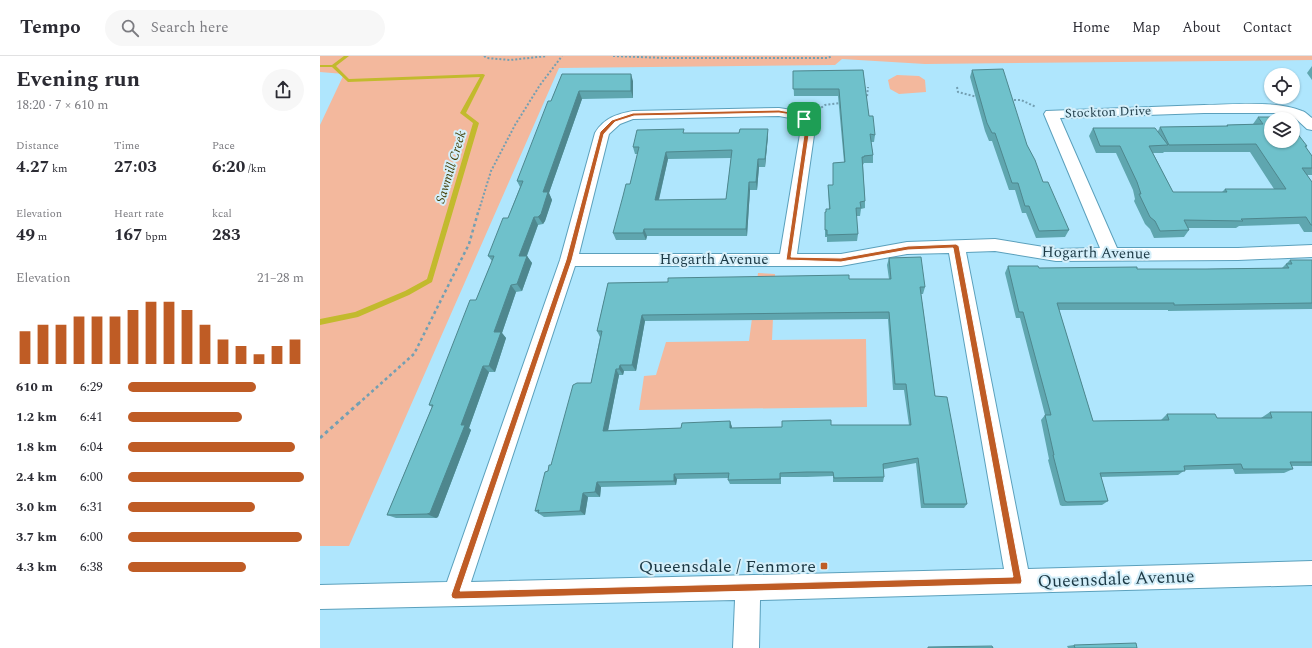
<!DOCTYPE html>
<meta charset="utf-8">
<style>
body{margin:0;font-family:Spectral,serif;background:#f7f7f7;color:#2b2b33;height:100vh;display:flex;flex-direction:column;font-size:15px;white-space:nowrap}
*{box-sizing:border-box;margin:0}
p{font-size:13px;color:#7c7c81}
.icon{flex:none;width:22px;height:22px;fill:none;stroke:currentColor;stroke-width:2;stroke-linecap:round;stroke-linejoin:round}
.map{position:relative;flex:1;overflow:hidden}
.details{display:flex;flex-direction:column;background:#fff;width:320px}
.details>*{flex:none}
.buttons{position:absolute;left:944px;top:12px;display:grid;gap:8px}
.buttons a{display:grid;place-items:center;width:36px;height:36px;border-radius:50%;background:#fff;box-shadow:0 1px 3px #0004;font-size:20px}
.pin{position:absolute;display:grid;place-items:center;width:34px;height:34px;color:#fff;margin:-17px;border-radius:8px;box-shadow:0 2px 6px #0006}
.round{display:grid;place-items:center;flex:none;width:42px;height:42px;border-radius:21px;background:#f7f7f7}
.head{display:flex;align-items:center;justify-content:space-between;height:68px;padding:0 16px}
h1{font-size:22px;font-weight:700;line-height:30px}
.figures{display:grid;grid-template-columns:repeat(3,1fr);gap:6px;height:68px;padding:4px 16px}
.figures div{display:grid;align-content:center}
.figures b{font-size:17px;font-weight:700}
.figures small{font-size:11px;font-weight:400}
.figures p{font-size:11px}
.chart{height:112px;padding:8px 16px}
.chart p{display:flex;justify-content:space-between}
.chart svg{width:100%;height:72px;margin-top:4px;stroke:#bf5c25;stroke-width:6}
ul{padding:0 16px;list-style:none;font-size:13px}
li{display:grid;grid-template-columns:64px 48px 1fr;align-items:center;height:30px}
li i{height:10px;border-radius:5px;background:#bf5c25}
header{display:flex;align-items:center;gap:24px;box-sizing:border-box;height:56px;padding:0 20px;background:#fff;border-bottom:1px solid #e1e1e2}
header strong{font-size:19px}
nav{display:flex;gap:22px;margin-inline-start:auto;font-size:14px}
.search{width:280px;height:36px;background:#f7f7f7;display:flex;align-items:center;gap:10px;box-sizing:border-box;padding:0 14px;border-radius:22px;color:#7c7c81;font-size:15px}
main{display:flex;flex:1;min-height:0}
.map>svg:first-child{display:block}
.green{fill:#f3b89d}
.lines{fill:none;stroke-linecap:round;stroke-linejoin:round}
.stream{fill:#c2ba2d;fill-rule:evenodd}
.minor-casing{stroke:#5ba0bc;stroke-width:2}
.path-far2{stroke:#739fb2;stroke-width:2;stroke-dasharray:2 2;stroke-linecap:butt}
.path-far1{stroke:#739fb2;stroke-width:2.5;stroke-dasharray:3 3;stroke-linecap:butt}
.path{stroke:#739fb2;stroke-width:3;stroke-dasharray:3.5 3.5;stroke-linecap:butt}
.minor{fill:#fff;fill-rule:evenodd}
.wall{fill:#5fa6af;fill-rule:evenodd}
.shaded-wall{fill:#4e878e}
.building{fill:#6fc1cb;stroke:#4e878e;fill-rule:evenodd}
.route{fill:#bf5c25;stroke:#fff;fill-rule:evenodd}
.poi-dot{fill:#bf5c25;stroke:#d4effa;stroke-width:1.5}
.labels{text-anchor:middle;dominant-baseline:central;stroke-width:4;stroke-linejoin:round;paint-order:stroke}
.far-street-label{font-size:13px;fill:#1c3945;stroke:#d4effa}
.far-water-label{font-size:13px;font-style:italic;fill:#403d03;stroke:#d4effa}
.street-label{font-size:15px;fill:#1c3945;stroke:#d4effa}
.near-poi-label{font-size:18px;fill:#1c3945;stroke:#d4effa;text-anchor:end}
.near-street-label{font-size:18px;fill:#1c3945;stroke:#d4effa}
</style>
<header>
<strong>Tempo</strong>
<div class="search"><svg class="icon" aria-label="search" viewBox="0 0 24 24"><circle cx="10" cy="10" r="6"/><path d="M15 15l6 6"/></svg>Search here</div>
<nav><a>Home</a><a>Map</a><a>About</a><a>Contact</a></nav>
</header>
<main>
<section class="details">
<div class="head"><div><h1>Evening run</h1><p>18:20 · 7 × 610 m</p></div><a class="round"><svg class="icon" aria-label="share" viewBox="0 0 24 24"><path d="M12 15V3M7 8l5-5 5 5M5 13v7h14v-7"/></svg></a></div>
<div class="figures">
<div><p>Distance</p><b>4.27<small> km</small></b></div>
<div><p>Time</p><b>27:03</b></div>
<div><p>Pace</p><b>6:20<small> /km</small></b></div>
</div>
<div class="figures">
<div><p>Elevation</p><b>49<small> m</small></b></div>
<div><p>Heart rate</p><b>167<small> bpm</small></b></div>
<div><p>kcal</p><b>283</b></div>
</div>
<div class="chart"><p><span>Elevation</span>21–28 m</p>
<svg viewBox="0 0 160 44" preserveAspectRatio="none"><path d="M5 44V24M15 44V20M25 44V20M35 44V15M45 44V15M55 44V15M65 44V11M75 44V6M85 44V6M95 44V11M105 44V20M115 44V29M125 44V33M135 44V38M145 44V33M155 44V29"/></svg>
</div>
<ul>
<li><b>610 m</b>6:29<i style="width:73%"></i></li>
<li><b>1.2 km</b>6:41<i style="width:65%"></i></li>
<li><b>1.8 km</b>6:04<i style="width:95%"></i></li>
<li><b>2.4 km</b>6:00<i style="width:100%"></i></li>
<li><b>3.0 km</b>6:31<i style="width:72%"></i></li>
<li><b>3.7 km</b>6:00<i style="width:99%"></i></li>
<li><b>4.3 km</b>6:38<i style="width:67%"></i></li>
</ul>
</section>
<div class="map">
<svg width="992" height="592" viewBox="0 0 992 592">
<rect width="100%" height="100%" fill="#afe6fd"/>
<!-- green -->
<g class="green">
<polygon points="0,0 992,0 992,4 605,8 522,3 515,9 239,12 29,490 0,490 0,69 24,18 0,16"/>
<polygon points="577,19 599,20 605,24 606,36 579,38 570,33 568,24"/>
<polygon points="438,217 455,218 452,284 546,283 547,351 319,354 324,320 336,319 346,286 429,285"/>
</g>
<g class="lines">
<!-- stream -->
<polygon class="stream" points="24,0 29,0 16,10 29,23 163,18 165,19 146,57 159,67 112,226 89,239 38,261 0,269 0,263 35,256 85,235 107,223 153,67 140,57 160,21 28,26 12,11 0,11 0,9 12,9"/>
<!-- minor casing -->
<g class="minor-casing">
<path id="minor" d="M884,49c29,0 72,-5 98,6 4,1 7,5 10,7v12l-5,-1 -13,-12 -16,-4h-74l-144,5 57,130h121l74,-3v12l-74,3 -182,1 -61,-10 -29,1 62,317 284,-8v24l-552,15 -1,48h-26l2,-48 -415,9v-24l127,-3 113,-322 35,-127c9,-15 22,-19 38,-22l146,-3 19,3 11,5 6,12 -18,126h44l66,-12 88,-3 61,10 44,-1 -56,-134 2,-3zM459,60l11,2 8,4 3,6 -21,126h-201l30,-120 11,-10 13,-5zM629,197l55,316 -533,13 104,-316h266l66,-12z"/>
</g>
<!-- path-far2 -->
<g class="path-far2">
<polyline points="164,0 167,2 190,4 227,0"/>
<polyline points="293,0 345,2 508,2 512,0"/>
<polyline points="637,31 638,36 657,41"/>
<polyline points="544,42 547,41 548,31"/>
<polyline points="690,44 701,44 716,51"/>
<polyline points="498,54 505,49 521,47"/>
<polyline points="159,154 171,115 195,69 220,29 242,0"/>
</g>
<!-- path-far1 -->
<polyline class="path-far1" points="38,348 94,298 149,188 159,153"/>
<!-- path -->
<polyline class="path" points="0,382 39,347"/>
<!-- minor -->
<use href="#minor" class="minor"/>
</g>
<!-- wall -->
<g class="wall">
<polygon points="992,10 992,24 987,17"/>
<polygon points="543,14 549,60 555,79 554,86 551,86 553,99 553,107 544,107 543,109 545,145 545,152 541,153 540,160 536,160 538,178 537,185 507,186 507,181 505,181 505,156 506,156 506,153 509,153 508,129 513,129 513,107 524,106 518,40 474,40 473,15"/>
<polygon points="652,14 707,89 723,126 749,174 745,181 716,182 706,157 702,157 695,134 689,134 672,85 669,85 665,75 650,21"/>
<polygon points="242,18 313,25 313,42 262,43 229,137 232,144 225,165 223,168 218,169 207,200 212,207 202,235 196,236 182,277 186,282 178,307 175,316 169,316 149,372 151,374 118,461 116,462 76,462 67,459 112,351 109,349 156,244 172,205 168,200 188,162 200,131 197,125 231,45"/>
<path d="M938,61l49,29 -1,2 6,8v19h-5l5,7v50h-8l-5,-8 -60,2 -3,2h-48l1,2 -5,7 -30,1 -4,-9 -5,-5 -11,-23 1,-2 -2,-9 -17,-37h-20l-7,-17 4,-8 65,3 2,-4 66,-1 1,-1 26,-1zM844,96h86l24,37h-49l-3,3h-49l-20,-39h10z"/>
<path d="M365,77l83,3 -3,31h-6l-2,23h-7l-3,46h-100l-1,4h-30l-3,-7 17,-49 8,-30h-3l-2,-7zM411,102l-5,41 -67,1 9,-41z"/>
<path d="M569,202l36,29 -2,7h-2l14,102 32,108 -3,4h-43l-5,-45 -32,6v8l-1,5h-50v-6l-26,1h-26v7h-51l-2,-4 1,-2 -52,1 -1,6 -75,2 -1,10h-12l-3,18 -41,2 -9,-6 13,-40 43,-88 9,-46 -3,-6 11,-48 281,-4 -2,-14zM568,263l5,71h11l5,35h-78l-49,2 -50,1 -2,-7 -49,7 -73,2 11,-55h4l1,-4h12l9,-50z"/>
<polygon points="970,204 992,204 992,253 848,255 848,254 739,254 773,365 841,364 847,358 897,362 941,362 950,356 992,356 992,410 972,410 973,413 964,417 915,418 913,413 865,414 858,419 781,421 788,445 782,449 742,450 740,449 728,404 729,403 721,364 725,359 700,262 696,262 685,217 688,210 719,212 817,213 886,213 962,212"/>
<polygon points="754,589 817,592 748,592 747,590"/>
</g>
<!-- shaded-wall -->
<g class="shaded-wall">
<polygon points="311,18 313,25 313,42 311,35"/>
<polygon points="259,35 262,43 229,137 232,144 225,165 223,168 218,161 223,136"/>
<polygon points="448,73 448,80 445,111 445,103"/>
<polygon points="346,96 348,103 337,151 335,144"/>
<polygon points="438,103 439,111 437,134 436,126"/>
<polygon points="429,126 430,134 427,180 426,173"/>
<polygon points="214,161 218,169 204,207 199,200"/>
<polygon points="324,173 327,180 326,184 323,177"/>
<polygon points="207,200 212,207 202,235 197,228"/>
<polygon points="191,229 196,236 182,277 186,282 175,316 169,310 174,276"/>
<polygon points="322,259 325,265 316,315 312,309"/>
<polygon points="300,309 304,315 303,319 299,313"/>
<polygon points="163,310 169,316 149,372 151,374 118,461 116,462 107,458"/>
<polygon points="296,313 299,319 287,380 283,375"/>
<polygon points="410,365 412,371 411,377 410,372"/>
<polygon points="354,418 357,423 356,429 354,425"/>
<polygon points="277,426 281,431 280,441 275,436"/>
<polygon points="263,437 268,441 265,459 260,455"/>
</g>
<!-- building -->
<g class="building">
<polygon points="683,13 707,89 715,104 723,126 728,126 749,174 719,175 709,150 705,150 698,127 692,127 675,77 672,77 667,67 652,14"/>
<polygon points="543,14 549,60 553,60 555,79 550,78 553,99 544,100 544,101 542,101 545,145 540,146 541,152 536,152 538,178 507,179 507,174 505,174 505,156 506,156 506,153 510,153 508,129 513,129 513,107 525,106 519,33 473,33 473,15"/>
<polygon points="242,18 311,18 311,35 259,35 223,136 228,136 221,158 218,161 214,161 199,200 207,200 197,228 191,229 174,276 181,276 172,301 169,310 163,310 141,369 145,369 110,457 107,458 67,459 113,349 109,349 150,244 156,244 174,200 168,200 183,162 188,162 203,125 197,125 228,45 231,45"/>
<polygon points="938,61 964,61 966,63 951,63 951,85 973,85 973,72 987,90 985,90 992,100 992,112 982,112 992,126 992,169 991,169 986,161 921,163 923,165 864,164 869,174 840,175 835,165 830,161 819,138 821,138 817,126 800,90 780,90 773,72 835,72 848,89 829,90 853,136 907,136 905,133 966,133 936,88 849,89 840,71 908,70 907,69 943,68"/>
<path d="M364,73l-1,4h56l1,-4h28l-3,30h-7l-2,23h-7l-3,47h-102l-1,4h-30l10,-37 3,-12h4l9,-37h-6l4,-17zM412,94l-6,49 -71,1 11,-48z"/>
<path d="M601,201l4,30h-5l15,109 12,1 20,107h-43l-6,-46 -35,6 1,13 -50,1 -1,-6h-26l-27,1v6l-52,1 1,-7 -55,1v7l-77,1 -2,10 -12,1 -3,18 -42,2 1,-3 -4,1 10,-39 3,-1 1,-6h2l22,-80 4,-2h14l11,-52h-5l11,-48 60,-1v-4l181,-3v4h42l-2,-21zM569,256l6,72h11l5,41h-80v-5l-49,1v6l-52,1v-7l-48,2 -1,5 -78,3 13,-62h3l1,-4h12l10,-50z"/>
<polygon points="970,204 992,204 992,247 854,249 854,247 737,247 773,365 849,364 847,358 895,358 897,362 952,362 950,356 992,356 992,406 970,406 973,413 923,413 921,408 864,410 865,415 780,417 788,445 747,446 745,445 733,399 734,399 725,359 731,359 703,256 699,256 688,210 718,210 719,212 817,211 817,213 886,213 969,212 966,208 972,208"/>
<polygon points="816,587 817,592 755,592 754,589"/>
<polygon points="672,590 673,592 608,592 608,591"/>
</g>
<!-- route -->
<path class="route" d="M459,54l16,3 11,5 4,10 -19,129 50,1 67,-12 48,-2 3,2 63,335 -1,3 -566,15 -3,-1 -1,-3 115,-335 34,-128 12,-12 21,-7zM459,57l13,2 10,5 3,8 -19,132 55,2 67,-12 45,-2 60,329 -553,14 112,-331 32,-126 11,-12 19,-6z"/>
<!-- markers -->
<rect class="poi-dot" x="500" y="506" width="8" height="8" rx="2"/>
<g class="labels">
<!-- far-street labels -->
<g class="far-street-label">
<text transform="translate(788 56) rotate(-2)">Stockton Drive</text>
</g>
<!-- far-water labels -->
<g class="far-water-label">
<text transform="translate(131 111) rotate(-73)">Sawmill Creek</text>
</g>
<!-- street labels -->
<g class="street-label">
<text transform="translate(776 197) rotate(1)">Hogarth Avenue</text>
<text x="394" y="203">Hogarth Avenue</text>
</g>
<!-- near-poi labels -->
<g class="near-poi-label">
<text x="496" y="510">Queensdale / Fenmore</text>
</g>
<!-- near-street labels -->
<g class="near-street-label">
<text transform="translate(796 523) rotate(-2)">Queensdale Avenue</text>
</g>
</g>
</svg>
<div class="buttons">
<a><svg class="icon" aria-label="locate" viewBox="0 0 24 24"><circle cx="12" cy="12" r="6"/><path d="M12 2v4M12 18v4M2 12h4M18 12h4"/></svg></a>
<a><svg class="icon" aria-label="layers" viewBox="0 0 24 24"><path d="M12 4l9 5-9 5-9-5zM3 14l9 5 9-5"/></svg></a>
</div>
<div class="pin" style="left:484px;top:63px;background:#1e9e55"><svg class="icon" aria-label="arrive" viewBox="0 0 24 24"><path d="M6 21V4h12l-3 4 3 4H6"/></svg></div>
</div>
</main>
